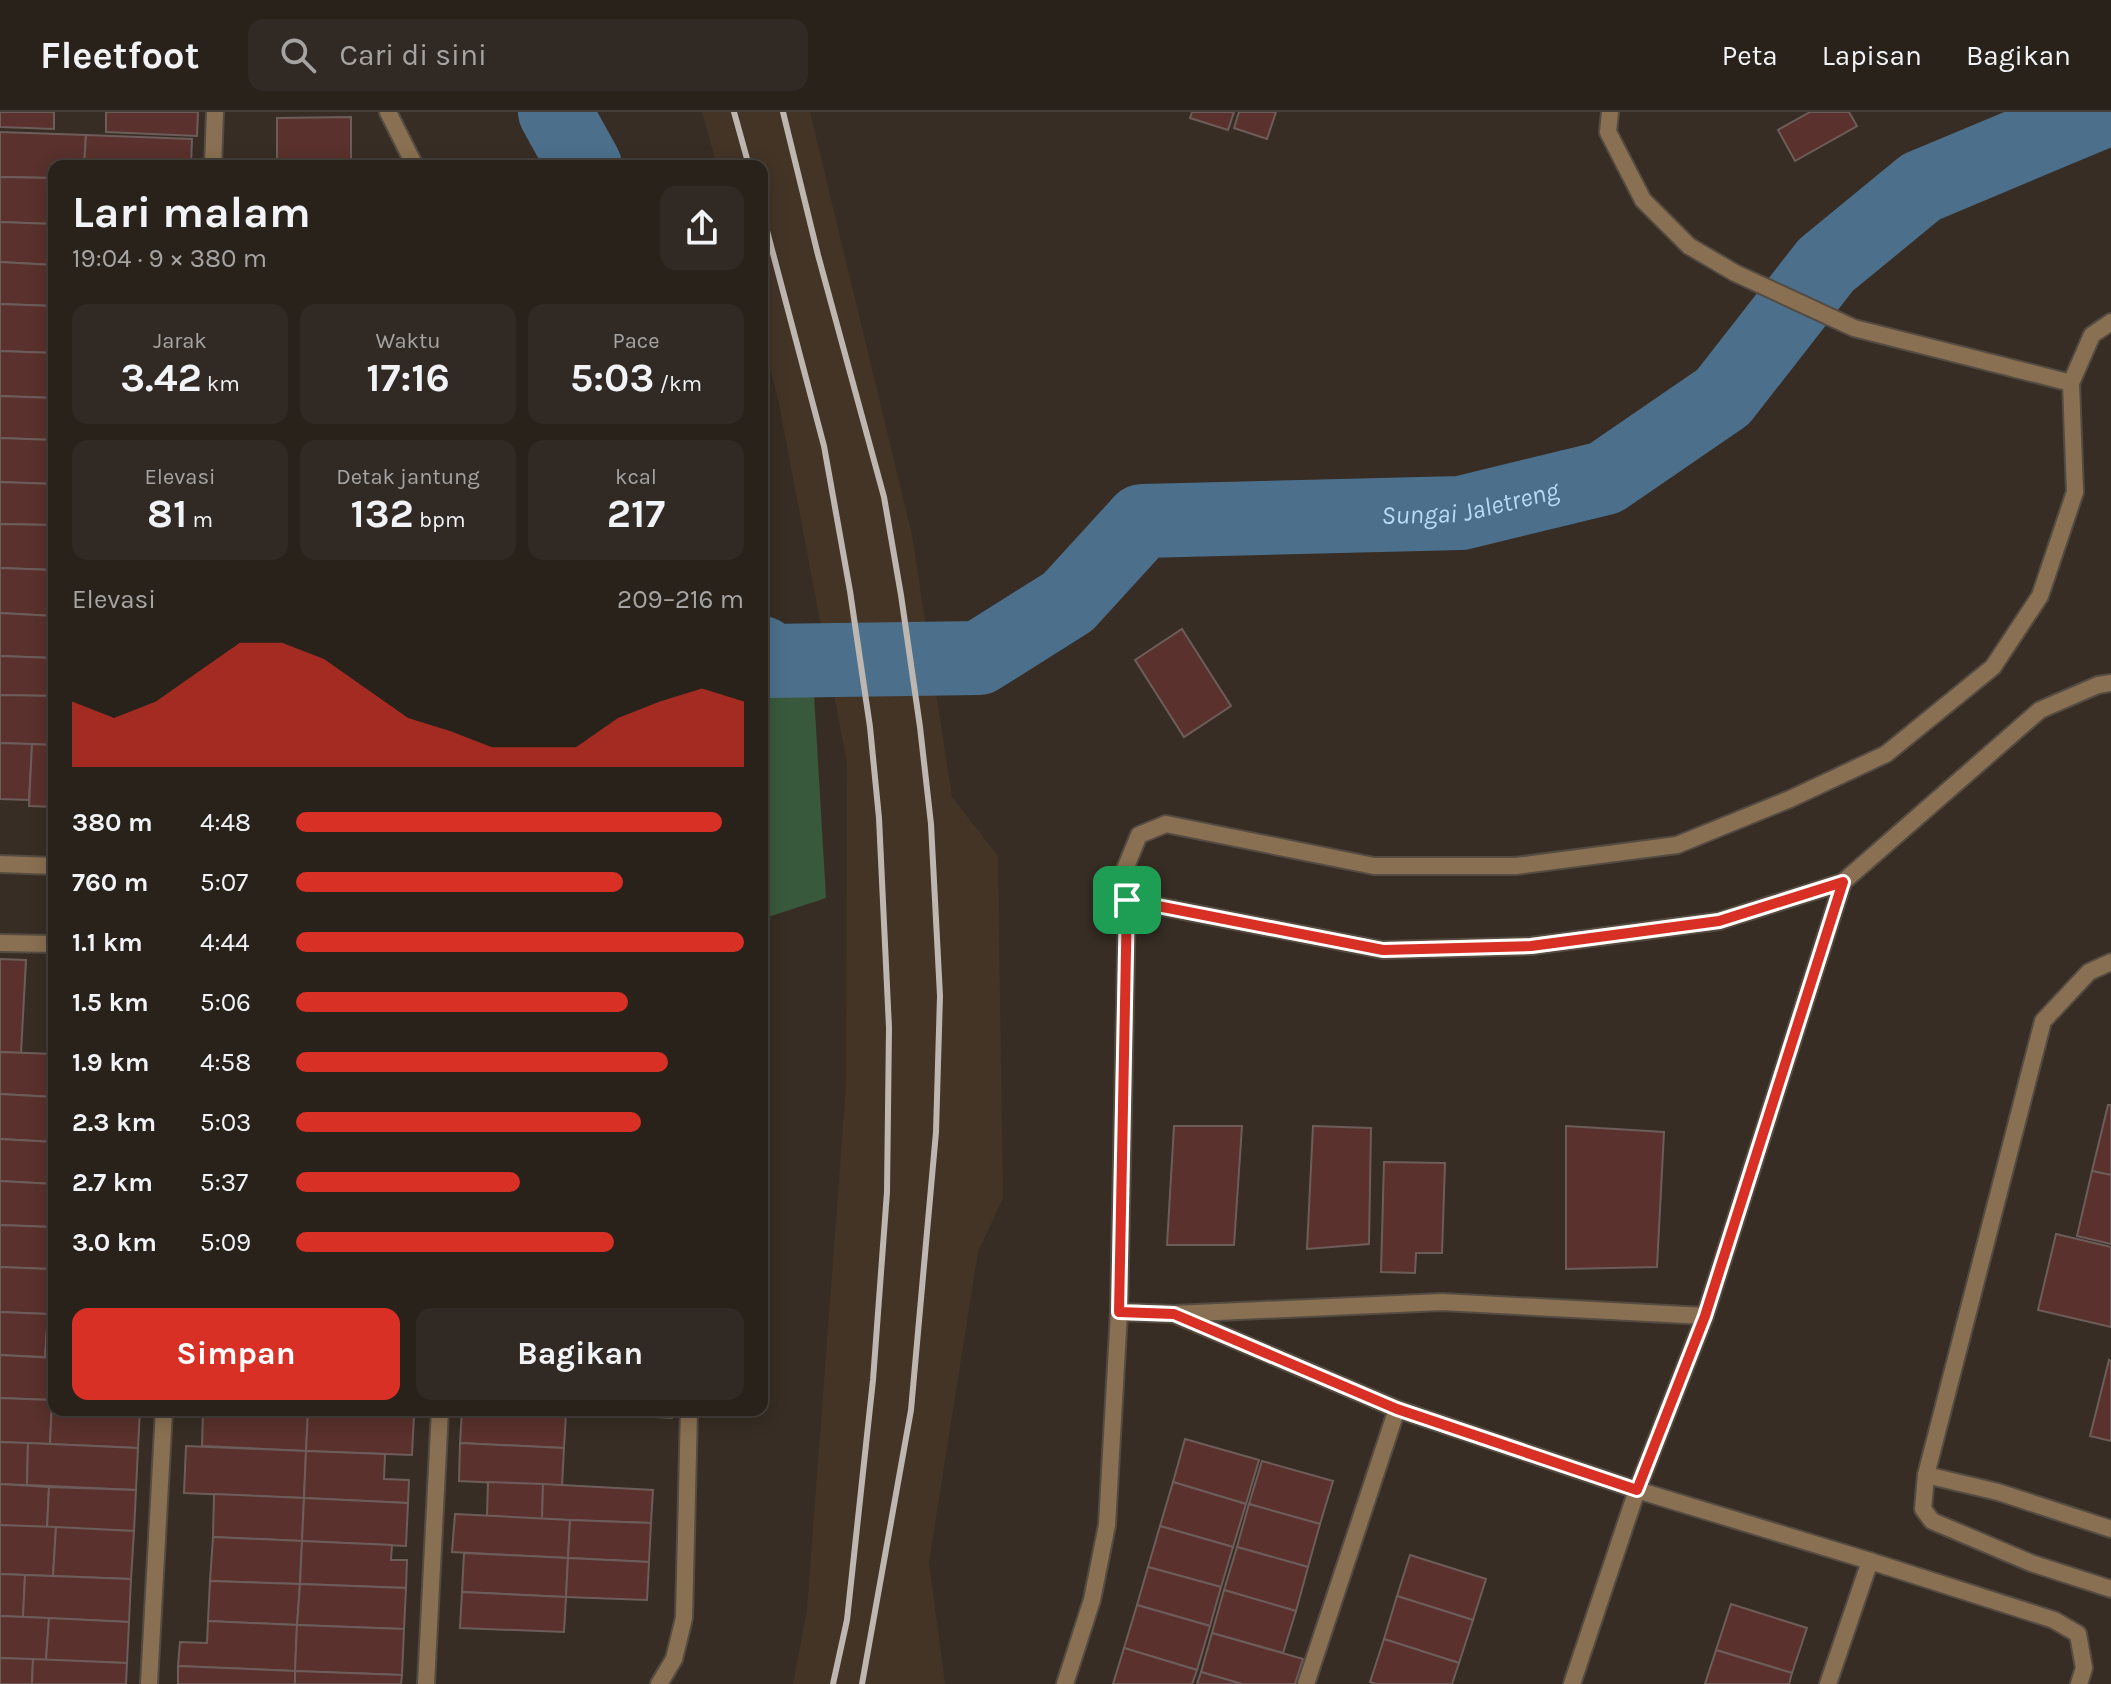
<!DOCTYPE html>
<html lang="id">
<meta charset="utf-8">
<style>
body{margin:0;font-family:Karla,sans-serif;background:#312a24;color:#f1f3f6;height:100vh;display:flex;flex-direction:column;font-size:30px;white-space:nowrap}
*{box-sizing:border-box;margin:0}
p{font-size:26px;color:#a5a4a3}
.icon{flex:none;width:44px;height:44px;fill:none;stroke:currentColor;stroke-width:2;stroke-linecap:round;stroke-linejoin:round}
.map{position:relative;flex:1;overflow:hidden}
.drawer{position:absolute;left:48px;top:48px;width:720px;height:1256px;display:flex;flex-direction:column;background:#29221b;border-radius:16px;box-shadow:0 4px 20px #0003,0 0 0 2px #453f3a}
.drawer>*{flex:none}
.pin{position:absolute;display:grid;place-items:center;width:68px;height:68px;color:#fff;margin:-34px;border-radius:16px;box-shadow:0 4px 12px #0006}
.round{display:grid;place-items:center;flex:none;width:84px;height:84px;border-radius:16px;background:#312a24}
.overview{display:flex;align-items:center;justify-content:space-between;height:136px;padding:0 24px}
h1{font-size:44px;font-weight:700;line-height:60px}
.metrics{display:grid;grid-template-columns:repeat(3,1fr);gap:12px;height:136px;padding:8px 24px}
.metrics div{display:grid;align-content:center;border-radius:16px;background:#312a24;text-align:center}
.metrics b{font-size:40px;font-weight:700}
.metrics small{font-size:22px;font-weight:400}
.metrics p{font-size:22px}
.chart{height:224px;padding:16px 24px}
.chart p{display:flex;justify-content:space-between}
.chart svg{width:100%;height:144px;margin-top:8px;fill:#d93025;opacity:.7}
.primary-button{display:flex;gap:16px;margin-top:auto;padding:16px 24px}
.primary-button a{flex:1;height:92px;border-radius:16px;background:#d93025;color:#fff;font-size:32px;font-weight:700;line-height:92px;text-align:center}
.primary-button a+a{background:#312a24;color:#f1f3f6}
ul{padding:0 24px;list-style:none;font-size:26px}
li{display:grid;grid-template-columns:128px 96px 1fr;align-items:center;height:60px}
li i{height:20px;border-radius:10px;background:#d93025}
header{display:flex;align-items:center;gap:48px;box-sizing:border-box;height:112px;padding:0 40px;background:#29221b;border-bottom:2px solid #453f3a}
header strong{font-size:38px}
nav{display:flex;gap:44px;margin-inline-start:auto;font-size:28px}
.search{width:560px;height:72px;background:#312a24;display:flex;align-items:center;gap:20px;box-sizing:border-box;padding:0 28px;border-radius:16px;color:#a5a4a3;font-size:30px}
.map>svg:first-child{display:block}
.built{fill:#433426}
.green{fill:#39593c}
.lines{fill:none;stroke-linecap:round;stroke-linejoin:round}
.river{stroke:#4c708c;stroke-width:74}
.building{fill:#5a312c;stroke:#6d5d5a;stroke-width:2}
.minor-casing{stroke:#544b42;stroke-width:20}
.minor{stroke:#8a7052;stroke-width:16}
.rail{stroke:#beb7b1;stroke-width:6}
.route-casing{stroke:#fff;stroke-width:16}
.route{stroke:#d93025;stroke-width:10}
.labels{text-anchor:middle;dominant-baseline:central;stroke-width:8;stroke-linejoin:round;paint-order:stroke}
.water-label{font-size:26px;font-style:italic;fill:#b7daf7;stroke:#2c231a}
</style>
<header>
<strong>Fleetfoot</strong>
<div class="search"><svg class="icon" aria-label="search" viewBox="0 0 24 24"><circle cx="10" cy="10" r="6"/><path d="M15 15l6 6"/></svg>Cari di sini</div>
<nav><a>Peta</a><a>Lapisan</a><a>Bagikan</a></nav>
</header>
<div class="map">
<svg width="2111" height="1572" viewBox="0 0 2111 1572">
<rect width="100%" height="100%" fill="#372d24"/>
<!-- built -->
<polygon class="built" points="702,0 810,0 912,423 952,685 998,744 1003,1086 978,1140 929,1450 945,1572 793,1572 807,1497 846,974 847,651 778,287 762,226 762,54 717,54"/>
<!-- green -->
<polygon class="green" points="762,564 814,582 826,786 762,807"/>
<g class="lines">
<!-- river -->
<g class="river">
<polyline points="555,0 585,54"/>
<path id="s1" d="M762,541l4,8 213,-3 89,-56 74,-81 319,-8 144,-35 118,-81 103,-132 95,-78 179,-75"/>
</g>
</g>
<!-- building -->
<g class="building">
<polygon points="0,0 54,0 54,17 0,15"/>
<polygon points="106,0 198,0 197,24 106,20"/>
<polygon points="1192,0 1234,0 1228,18 1190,6"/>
<polygon points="1239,0 1276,0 1267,27 1234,16"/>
<polygon points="1810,0 1849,0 1857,14 1795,49 1778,18"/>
<polygon points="351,5 351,53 277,53 277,6"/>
<polygon points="0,20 86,23 84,54 54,54 54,66 0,65"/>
<polygon points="86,23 192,27 191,54 84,54"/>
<polygon points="0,65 54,66 54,112 0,110"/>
<polygon points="0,110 54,112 54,153 0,150"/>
<polygon points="0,150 54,153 54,194 0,192"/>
<polygon points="0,192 54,194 54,241 0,239"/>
<polygon points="0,239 54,241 54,286 0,284"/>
<polygon points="0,284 54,286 54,328 0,326"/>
<polygon points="0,326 54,328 54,372 0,370"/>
<polygon points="0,370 54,372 54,413 0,412"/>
<polygon points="0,412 54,413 54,458 0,456"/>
<polygon points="0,456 54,458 54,504 0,501"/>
<polygon points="0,501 54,504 54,546 0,544"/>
<polygon points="1182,517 1231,594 1184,625 1135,548"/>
<polygon points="0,544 54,546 54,584 0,583"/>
<polygon points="0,583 54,584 54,633 0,631"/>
<polygon points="0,631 32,632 29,688 0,687"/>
<polygon points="32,632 54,633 54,695 29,694"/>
<polygon points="0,847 26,848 21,941 0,940"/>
<polygon points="0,940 54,942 54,985 0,982"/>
<polygon points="0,982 54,985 54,1030 0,1027"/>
<polygon points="2108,993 2111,993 2111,1063 2092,1059"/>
<polygon points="1174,1014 1242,1014 1234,1133 1167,1133"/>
<polygon points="1313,1014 1371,1016 1369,1132 1307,1137"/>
<polygon points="1566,1014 1664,1020 1657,1155 1566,1157"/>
<polygon points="0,1027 54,1030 54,1072 0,1069"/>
<polygon points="1384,1050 1445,1051 1442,1141 1416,1141 1415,1161 1381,1160"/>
<polygon points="2092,1059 2111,1063 2111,1132 2077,1124"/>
<polygon points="0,1069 54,1072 52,1115 0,1113"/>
<polygon points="0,1113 52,1115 50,1157 0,1155"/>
<polygon points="2056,1122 2111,1135 2111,1215 2038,1198"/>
<polygon points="0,1155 50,1157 48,1202 0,1200"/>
<polygon points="50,1157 54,1157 54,1202 48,1202"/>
<polygon points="0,1200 48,1202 45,1245 0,1243"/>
<polygon points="48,1202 54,1202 54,1246 45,1245"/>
<polygon points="0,1243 54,1246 52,1288 0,1286"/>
<polygon points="2109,1248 2111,1249 2111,1329 2090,1324"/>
<polygon points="0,1286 52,1288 50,1332 0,1330"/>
<polygon points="52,1288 54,1288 54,1298 140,1298 138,1336 50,1332"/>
<polygon points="203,1298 308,1299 306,1339 202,1334"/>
<polygon points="308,1298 390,1298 389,1302"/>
<polygon points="462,1298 566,1301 564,1336 460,1331"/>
<polygon points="581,1298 672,1298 672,1306 580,1301"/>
<polygon points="308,1299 414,1303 412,1343 306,1339"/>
<polygon points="1185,1327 1259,1348 1246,1392 1173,1370"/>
<polygon points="0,1330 28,1331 27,1373 0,1372"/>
<polygon points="28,1331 138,1336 136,1378 27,1373"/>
<polygon points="460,1331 564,1336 562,1374 459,1369"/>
<polygon points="186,1334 306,1339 304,1386 184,1381"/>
<polygon points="306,1339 385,1342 384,1367 409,1368 408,1391 304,1386"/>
<polygon points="1262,1349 1333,1369 1320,1412 1249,1392"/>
<polygon points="488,1370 543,1372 542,1407 487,1404"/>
<polygon points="1173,1370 1246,1392 1233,1435 1160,1414"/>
<polygon points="0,1372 49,1375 47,1416 0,1413"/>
<polygon points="543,1372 653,1378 651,1411 542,1407"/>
<polygon points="49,1375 136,1378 134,1419 47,1416"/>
<polygon points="214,1382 304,1386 302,1429 213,1425"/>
<polygon points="304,1386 408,1391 406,1434 302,1429"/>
<polygon points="1249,1392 1320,1412 1308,1455 1237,1435"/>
<polygon points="455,1402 570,1408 568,1446 452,1440"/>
<polygon points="570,1408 651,1411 649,1450 568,1446"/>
<polygon points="0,1413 56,1415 53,1464 0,1462"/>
<polygon points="1160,1414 1233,1435 1221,1475 1148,1455"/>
<polygon points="56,1415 134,1419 131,1467 53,1464"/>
<polygon points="213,1425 302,1429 300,1472 210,1469"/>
<polygon points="302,1429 392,1433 391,1448 407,1448 406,1476 300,1472"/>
<polygon points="1237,1435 1308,1455 1296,1499 1224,1478"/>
<polygon points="464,1441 568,1446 566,1485 462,1480"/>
<polygon points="1410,1443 1486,1467 1473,1508 1397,1484"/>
<polygon points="568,1446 649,1450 647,1488 566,1485"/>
<polygon points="1148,1455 1221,1475 1210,1514 1137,1493"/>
<polygon points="0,1462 25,1463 23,1505 0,1504"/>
<polygon points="25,1463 131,1467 129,1510 23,1505"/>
<polygon points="210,1469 300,1472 297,1513 208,1509"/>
<polygon points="300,1472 406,1476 404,1517 297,1513"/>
<polygon points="1224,1478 1296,1499 1283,1541 1212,1521"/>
<polygon points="462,1480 566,1485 564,1520 460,1516"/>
<polygon points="1397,1484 1473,1508 1459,1551 1384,1527"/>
<polygon points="1731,1492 1807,1516 1792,1561 1716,1538"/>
<polygon points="1137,1493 1210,1514 1197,1558 1124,1536"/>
<polygon points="0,1504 49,1506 46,1548 0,1546"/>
<polygon points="49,1506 129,1510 127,1551 46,1548"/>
<polygon points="208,1509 297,1513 295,1559 178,1554 180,1530 207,1531"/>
<polygon points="297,1513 404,1517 402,1563 295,1559"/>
<polygon points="1212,1521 1303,1547 1295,1572 1242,1572 1201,1560"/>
<polygon points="1384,1527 1459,1551 1452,1572 1376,1572 1370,1570"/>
<polygon points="1124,1536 1197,1558 1192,1572 1113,1572"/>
<polygon points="1716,1538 1792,1561 1789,1572 1705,1572"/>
<polygon points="0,1546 33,1547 32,1572 0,1572"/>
<polygon points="33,1547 127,1551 126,1572 32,1572"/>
<polygon points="178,1554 295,1559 295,1572 178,1572"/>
<polygon points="295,1559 402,1563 401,1572 295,1572"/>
<polygon points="1201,1560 1242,1572 1197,1572"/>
</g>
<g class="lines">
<!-- minor casing -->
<g class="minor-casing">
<g id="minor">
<polyline points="388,0 415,54"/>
<polyline points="1610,0 1608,20 1643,88 1689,134 1735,161 1854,216 2071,271"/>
<polyline points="213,54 215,0"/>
<polyline points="0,752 54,754"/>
<polyline points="1127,788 1383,838 1531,834 1719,809 1843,770"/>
<polyline points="0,831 54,832"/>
<polyline points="2111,850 2089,860 2043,909 1926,1363 1923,1397 1932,1409 2031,1451 2111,1477"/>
<polyline points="1119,1200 1174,1202 1442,1190 1705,1204"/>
<polyline points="1174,1202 1397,1297 1637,1378 1870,1449 2054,1508 2078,1522 2084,1556 2079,1572"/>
<polyline points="1926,1363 1998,1380 2111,1417"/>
<polyline points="149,1572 164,1298"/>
<polyline points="426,1572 440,1298"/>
<polyline points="659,1572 674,1547 684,1506 689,1298"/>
<polyline points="1065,1572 1092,1488 1107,1413 1119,1200 1127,788 1125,757 1139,723 1166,712 1374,754 1516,754 1677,733 1790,687 1886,642 1993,555 2040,484 2075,380 2071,271 2092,223 2111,210"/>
<polyline points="1306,1572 1397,1297"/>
<polyline points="1572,1572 1637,1378 1705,1204 1843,770 2040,598 2098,573 2111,571"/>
<polyline points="1828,1572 1870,1449"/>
</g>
</g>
<!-- minor -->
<use href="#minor" class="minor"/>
<!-- rail -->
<g class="rail">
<polyline points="734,0 749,54"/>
<polyline points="783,0 818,143 884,385 901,483 920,615 931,712 940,884 936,1020 911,1298 862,1572"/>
<polyline points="762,100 824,334 850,479 870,615 879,706 889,916 887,1080 873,1268 847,1508 833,1572"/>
</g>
</g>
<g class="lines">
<!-- route casing -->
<g class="route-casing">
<polygon id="route" points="1843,770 1705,1204 1637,1378 1397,1297 1174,1202 1119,1200 1127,788 1383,838 1531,834 1719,809"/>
</g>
<!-- route -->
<use href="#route" class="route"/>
</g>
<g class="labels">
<!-- water labels -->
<g class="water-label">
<text stroke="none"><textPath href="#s1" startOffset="766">Sungai Jaletreng</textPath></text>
</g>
</g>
</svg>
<div class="pin" style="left:1127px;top:788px;background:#1e9e55"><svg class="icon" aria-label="arrive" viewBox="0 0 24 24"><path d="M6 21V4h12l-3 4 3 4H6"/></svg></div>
<section class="drawer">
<div class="overview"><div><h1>Lari malam</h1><p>19:04 · 9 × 380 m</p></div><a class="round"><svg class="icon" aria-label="share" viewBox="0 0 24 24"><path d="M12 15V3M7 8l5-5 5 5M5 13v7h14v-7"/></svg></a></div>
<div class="metrics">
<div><p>Jarak</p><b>3.42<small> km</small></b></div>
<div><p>Waktu</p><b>17:16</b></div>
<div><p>Pace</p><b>5:03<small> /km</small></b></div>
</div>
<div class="metrics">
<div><p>Elevasi</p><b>81<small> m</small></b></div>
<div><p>Detak jantung</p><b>132<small> bpm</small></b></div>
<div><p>kcal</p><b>217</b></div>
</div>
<div class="chart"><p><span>Elevasi</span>209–216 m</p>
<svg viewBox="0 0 160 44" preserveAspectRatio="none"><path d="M0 44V24L10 29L20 24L30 15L40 6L50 6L60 11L70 20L80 29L90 33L100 38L110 38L120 38L130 29L140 24L150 20L160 24V44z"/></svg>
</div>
<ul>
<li><b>380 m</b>4:48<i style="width:95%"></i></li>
<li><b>760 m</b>5:07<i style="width:73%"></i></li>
<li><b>1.1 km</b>4:44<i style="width:100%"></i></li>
<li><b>1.5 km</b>5:06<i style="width:74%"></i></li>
<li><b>1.9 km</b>4:58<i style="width:83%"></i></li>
<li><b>2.3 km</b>5:03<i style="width:77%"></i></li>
<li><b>2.7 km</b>5:37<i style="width:50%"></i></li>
<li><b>3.0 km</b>5:09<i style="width:71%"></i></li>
</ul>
<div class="primary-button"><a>Simpan</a><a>Bagikan</a></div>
</section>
</div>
